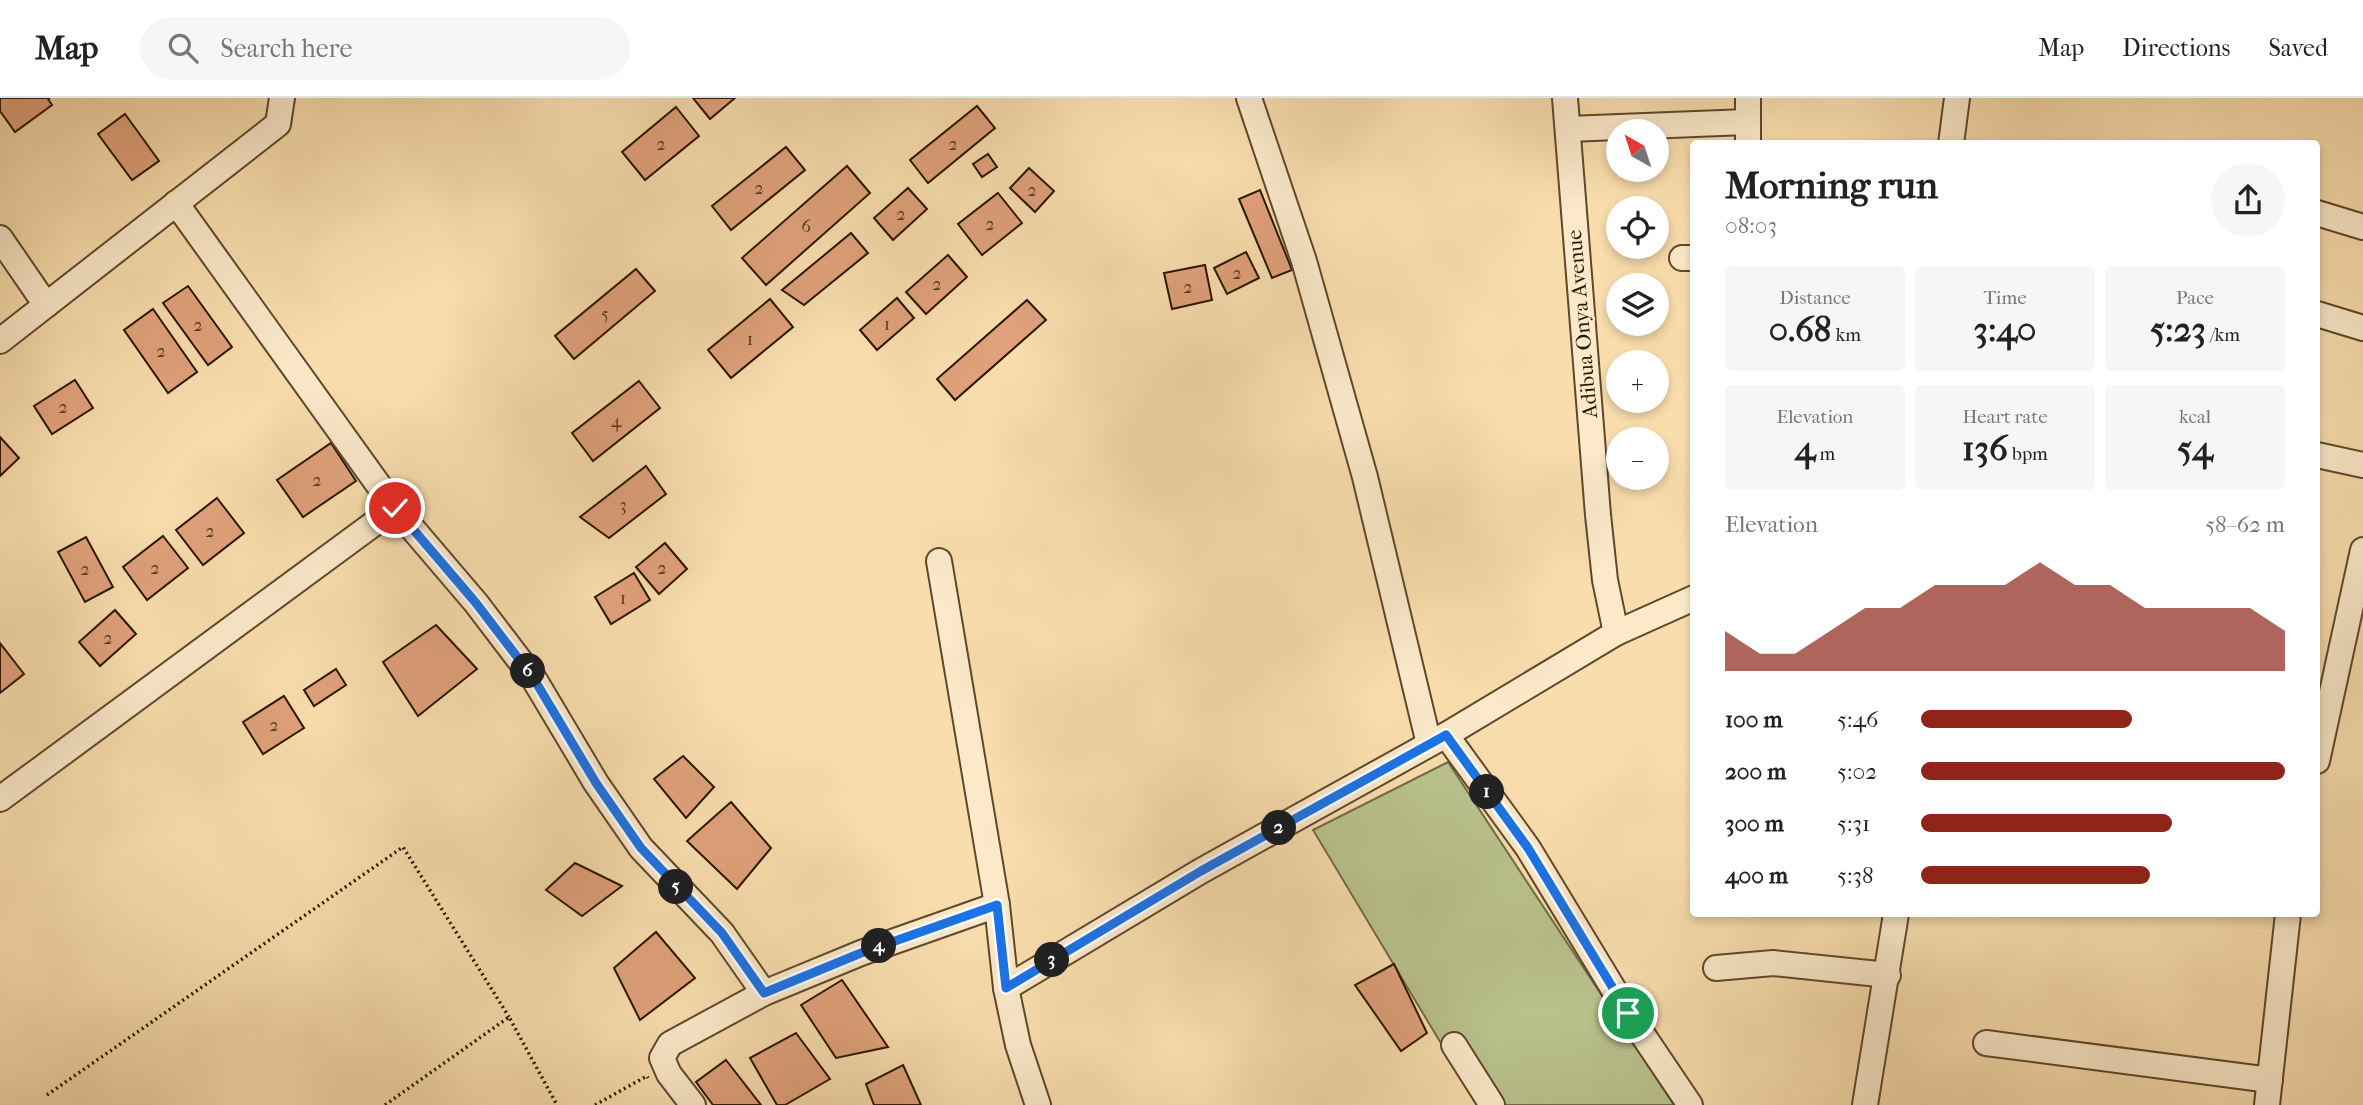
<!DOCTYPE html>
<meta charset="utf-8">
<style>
body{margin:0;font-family:"IM FELL French Canon",serif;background:#f6f6f6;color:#222;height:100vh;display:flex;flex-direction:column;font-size:26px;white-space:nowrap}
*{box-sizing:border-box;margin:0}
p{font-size:23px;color:#767676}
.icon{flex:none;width:38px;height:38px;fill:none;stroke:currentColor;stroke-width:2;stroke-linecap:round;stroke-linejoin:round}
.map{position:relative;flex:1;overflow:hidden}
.panel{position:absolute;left:1690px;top:42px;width:630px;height:777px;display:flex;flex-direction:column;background:#fff;border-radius:7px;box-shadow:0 4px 10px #0003}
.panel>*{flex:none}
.needle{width:46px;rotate:321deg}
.buttons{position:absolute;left:1606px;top:21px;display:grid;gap:14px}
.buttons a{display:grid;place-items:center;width:63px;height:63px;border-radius:50%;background:#fff;box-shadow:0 4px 10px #0003;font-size:35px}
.pin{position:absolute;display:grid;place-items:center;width:60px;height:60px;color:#fff;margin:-30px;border:4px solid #fff;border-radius:50%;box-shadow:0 2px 7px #0007}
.km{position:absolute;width:35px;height:35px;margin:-18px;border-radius:50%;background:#222;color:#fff;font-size:19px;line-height:35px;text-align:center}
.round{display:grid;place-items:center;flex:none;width:74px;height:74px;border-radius:37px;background:#f6f6f6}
.headline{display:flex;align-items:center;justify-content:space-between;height:119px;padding:0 35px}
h1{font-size:38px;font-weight:800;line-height:52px}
.metrics{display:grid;grid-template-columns:repeat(3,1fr);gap:10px;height:119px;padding:7px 35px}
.metrics div{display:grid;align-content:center;border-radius:7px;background:#f6f6f6;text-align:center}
.metrics b{font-size:35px;font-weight:800}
.metrics small{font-size:19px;font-weight:400}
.metrics p{font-size:19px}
.chart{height:196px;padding:14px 35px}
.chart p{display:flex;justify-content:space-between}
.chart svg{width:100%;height:126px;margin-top:7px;fill:#8f2418;opacity:.7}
ul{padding:0 35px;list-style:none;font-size:23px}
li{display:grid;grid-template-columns:112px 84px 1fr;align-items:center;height:52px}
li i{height:18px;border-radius:9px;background:#8f2418}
header{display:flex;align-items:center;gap:42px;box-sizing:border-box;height:98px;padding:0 35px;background:#fff;border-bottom:2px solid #e0e0e0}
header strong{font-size:33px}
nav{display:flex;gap:38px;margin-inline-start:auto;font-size:24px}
.search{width:490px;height:63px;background:#f6f6f6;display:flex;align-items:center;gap:18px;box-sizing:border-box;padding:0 24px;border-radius:38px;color:#767676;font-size:26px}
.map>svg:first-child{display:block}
.green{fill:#b9c28d;stroke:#716c46;stroke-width:2}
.building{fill:#e0a17b;stroke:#291600;stroke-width:2}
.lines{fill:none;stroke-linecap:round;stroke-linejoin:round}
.minor-casing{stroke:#5d482b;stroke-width:28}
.path{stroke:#291600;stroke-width:3.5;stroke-dasharray:2 3.5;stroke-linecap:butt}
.minor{stroke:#fbe9ca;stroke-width:24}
.route-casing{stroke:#fff;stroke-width:14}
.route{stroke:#1a73e8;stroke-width:9}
.labels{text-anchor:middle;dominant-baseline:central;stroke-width:5;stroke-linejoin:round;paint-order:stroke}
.number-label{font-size:18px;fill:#57391f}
.street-label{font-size:21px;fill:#291600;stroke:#fbe9ca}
</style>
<header>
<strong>Map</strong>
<div class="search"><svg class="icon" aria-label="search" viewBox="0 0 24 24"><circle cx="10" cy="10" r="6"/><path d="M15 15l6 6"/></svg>Search here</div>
<nav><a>Map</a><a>Directions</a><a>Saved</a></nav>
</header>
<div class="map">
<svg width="2363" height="1007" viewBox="0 0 2363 1007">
<rect width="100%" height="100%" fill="#f9ddad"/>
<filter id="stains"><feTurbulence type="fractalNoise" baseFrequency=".00286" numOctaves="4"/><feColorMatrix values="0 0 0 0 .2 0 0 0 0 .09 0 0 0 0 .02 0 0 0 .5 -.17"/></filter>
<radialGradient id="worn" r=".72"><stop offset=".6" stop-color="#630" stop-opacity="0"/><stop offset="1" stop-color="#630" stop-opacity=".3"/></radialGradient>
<!-- green -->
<polygon class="green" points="1448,664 1674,1007 1478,1007 1313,732"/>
<!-- building -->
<g class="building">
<polygon points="0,0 50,0 48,1 52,7 15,34 0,13"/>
<polygon points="693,0 735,0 710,21"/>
<polygon points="977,8 995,30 928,85 910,62"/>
<polygon points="676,9 699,38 645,82 622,54"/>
<polygon points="125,16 159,63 132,82 98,36"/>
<polygon points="786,49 805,72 731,132 712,108"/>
<polygon points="988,56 997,69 982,79 973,66"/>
<polygon points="847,68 870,95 766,187 742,160"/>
<polygon points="1029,70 1054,93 1035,114 1010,90"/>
<polygon points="908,90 927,111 893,142 874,120"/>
<polygon points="1260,92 1292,172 1272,180 1239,101"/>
<polygon points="998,95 1022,125 982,157 958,126"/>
<polygon points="851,135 868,155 804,207 782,192"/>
<polygon points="1246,154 1259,180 1227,196 1214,170"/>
<polygon points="948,157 967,179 926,216 906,194"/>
<polygon points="1205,167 1212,202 1172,211 1164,175"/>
<polygon points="636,171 655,193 574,261 555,238"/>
<polygon points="188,188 232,249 208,267 163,205"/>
<polygon points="897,200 914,220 877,252 860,232"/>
<polygon points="770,201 793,229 731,280 708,252"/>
<polygon points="1027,202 1046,222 955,302 937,281"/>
<polygon points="153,211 197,274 168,295 124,232"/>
<polygon points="75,282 93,310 52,336 34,308"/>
<polygon points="639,283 660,310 593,363 572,335"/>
<polygon points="0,339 19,360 0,378"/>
<polygon points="331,345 356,383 303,419 277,382"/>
<polygon points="646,368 666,396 609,440 580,419"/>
<polygon points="217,400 244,435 203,467 176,432"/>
<polygon points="163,438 188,470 147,502 123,469"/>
<polygon points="86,439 113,489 85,504 58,454"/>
<polygon points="665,445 687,471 659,496 636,469"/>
<polygon points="634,475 650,502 611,526 595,499"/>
<polygon points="115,512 136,536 100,568 79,544"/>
<polygon points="436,527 477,571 418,618 383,564"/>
<polygon points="0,545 24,576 0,595"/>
<polygon points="336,571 346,587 314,608 304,592"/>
<polygon points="284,598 304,630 263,656 243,624"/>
<polygon points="683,658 714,689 686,720 654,681"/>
<polygon points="731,704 771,750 737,791 687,743"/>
<polygon points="575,765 622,788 582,818 546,792"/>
<polygon points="656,834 695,880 640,922 614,870"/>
<polygon points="1394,866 1427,935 1401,953 1355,887"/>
<polygon points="842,882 888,949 836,960 801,907"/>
<polygon points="796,935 830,981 785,1007 777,1007 750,960"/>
<polygon points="726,962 761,1007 713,1007 696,984"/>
<polygon points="903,967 921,1007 874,1007 866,986"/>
</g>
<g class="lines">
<!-- minor casing -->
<g class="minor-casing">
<g id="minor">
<polyline points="1249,0 1304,163 1365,379 1429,646"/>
<polyline points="1565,0 1598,417 1605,482 1616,535"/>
<polyline points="1568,31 1747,24"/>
<polyline points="1748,46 1748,0"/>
<polyline points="1951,46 1957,0"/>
<polyline points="176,105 395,410 476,505 534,581 596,685 641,750 722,835 764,895"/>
<polyline points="2317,115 2363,129"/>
<polyline points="0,140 46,207"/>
<polyline points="1682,160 1694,160"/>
<polyline points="2317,216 2363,230"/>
<polyline points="0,243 278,26 282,0"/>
<polyline points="2317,357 2363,367"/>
<polyline points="939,463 997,807 1006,890 1018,947 1038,1007"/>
<polyline points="1446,637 1528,750 1628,915 1690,1007"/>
<polyline points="2317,663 2363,452"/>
<polyline points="0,701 395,410"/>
<polyline points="1716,870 1773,865 1888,877"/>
<polyline points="1006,890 1201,773 1446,637 1616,535 1694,500"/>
<polyline points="1986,945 2270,982"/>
<polyline points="1454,947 1492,1007"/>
<polyline points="693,1007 669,976 662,960 670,946 764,895 861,855 997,807"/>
<polyline points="1865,1007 1896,816"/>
<polyline points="2267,1007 2288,816"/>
</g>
</g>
<!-- path -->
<g class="path">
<polyline points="47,997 403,749 509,919"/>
<polyline points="385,1007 509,919 557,1007"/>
<polyline points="595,1007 647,978 648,980"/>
</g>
<!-- minor -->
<use href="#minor" class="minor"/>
</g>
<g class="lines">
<!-- route casing -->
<g class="route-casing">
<polyline id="route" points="395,410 476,505 534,581 596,685 641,750 722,835 764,895 861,855 997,807 1006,890 1201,773 1446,637 1528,750 1628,915"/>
</g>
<!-- route -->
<use href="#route" class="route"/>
</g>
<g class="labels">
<!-- number labels -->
<g class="number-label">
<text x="661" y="46">2</text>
<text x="953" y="46">2</text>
<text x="759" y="90">2</text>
<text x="1032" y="92">2</text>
<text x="901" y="116">2</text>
<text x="990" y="126">2</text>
<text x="806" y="128">6</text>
<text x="1237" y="175">2</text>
<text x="937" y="186">2</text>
<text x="1188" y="189">2</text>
<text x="605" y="216">5</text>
<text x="887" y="226">1</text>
<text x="198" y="227">2</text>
<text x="750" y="241">1</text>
<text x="161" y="253">2</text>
<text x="63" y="309">2</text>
<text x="616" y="323">4</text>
<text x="317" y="382">2</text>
<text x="623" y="407">3</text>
<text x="210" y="433">2</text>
<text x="155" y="470">2</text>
<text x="662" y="470">2</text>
<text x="85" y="471">2</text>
<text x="623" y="500">1</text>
<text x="108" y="540">2</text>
<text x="274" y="627">2</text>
</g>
<!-- street labels -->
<g class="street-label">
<text transform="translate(1582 226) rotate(-95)">Adibua Onya Avenue</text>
</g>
</g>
<rect width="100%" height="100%" filter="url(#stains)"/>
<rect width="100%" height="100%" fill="url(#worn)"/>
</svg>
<div class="buttons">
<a><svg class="needle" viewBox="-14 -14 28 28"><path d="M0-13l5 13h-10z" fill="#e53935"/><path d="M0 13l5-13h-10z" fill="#767676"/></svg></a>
<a><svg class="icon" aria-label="locate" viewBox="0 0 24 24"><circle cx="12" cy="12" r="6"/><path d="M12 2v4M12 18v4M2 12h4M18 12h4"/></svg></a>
<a><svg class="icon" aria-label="layers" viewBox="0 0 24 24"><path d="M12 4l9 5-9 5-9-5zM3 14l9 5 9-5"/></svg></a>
<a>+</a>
<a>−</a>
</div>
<div class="pin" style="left:1628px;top:915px;background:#1e9e55"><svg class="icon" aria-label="arrive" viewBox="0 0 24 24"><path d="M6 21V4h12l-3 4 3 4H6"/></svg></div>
<div class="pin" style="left:395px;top:410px;background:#d93025"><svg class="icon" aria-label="check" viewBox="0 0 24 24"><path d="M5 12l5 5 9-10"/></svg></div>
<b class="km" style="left:1487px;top:694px">1</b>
<b class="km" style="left:1279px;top:730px">2</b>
<b class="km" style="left:1052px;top:862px">3</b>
<b class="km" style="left:879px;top:848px">4</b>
<b class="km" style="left:676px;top:789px">5</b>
<b class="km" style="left:528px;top:573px">6</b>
<section class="panel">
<div class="headline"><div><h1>Morning run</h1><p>08:03</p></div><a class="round"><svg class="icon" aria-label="share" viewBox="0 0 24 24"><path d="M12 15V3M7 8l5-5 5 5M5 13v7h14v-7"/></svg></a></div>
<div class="metrics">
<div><p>Distance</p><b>0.68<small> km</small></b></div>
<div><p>Time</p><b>3:40</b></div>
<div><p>Pace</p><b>5:23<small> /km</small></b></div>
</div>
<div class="metrics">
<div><p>Elevation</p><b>4<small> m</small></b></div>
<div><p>Heart rate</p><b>136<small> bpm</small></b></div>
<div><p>kcal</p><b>54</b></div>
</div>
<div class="chart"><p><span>Elevation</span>58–62 m</p>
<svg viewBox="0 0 160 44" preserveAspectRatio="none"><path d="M0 44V30L10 38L20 38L30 30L40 22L50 22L60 14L70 14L80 14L90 6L100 14L110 14L120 22L130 22L140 22L150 22L160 30V44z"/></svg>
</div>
<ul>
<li><b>100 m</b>5:46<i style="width:58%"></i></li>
<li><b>200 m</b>5:02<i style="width:100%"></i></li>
<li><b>300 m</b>5:31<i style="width:69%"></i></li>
<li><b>400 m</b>5:38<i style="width:63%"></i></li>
</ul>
</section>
</div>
